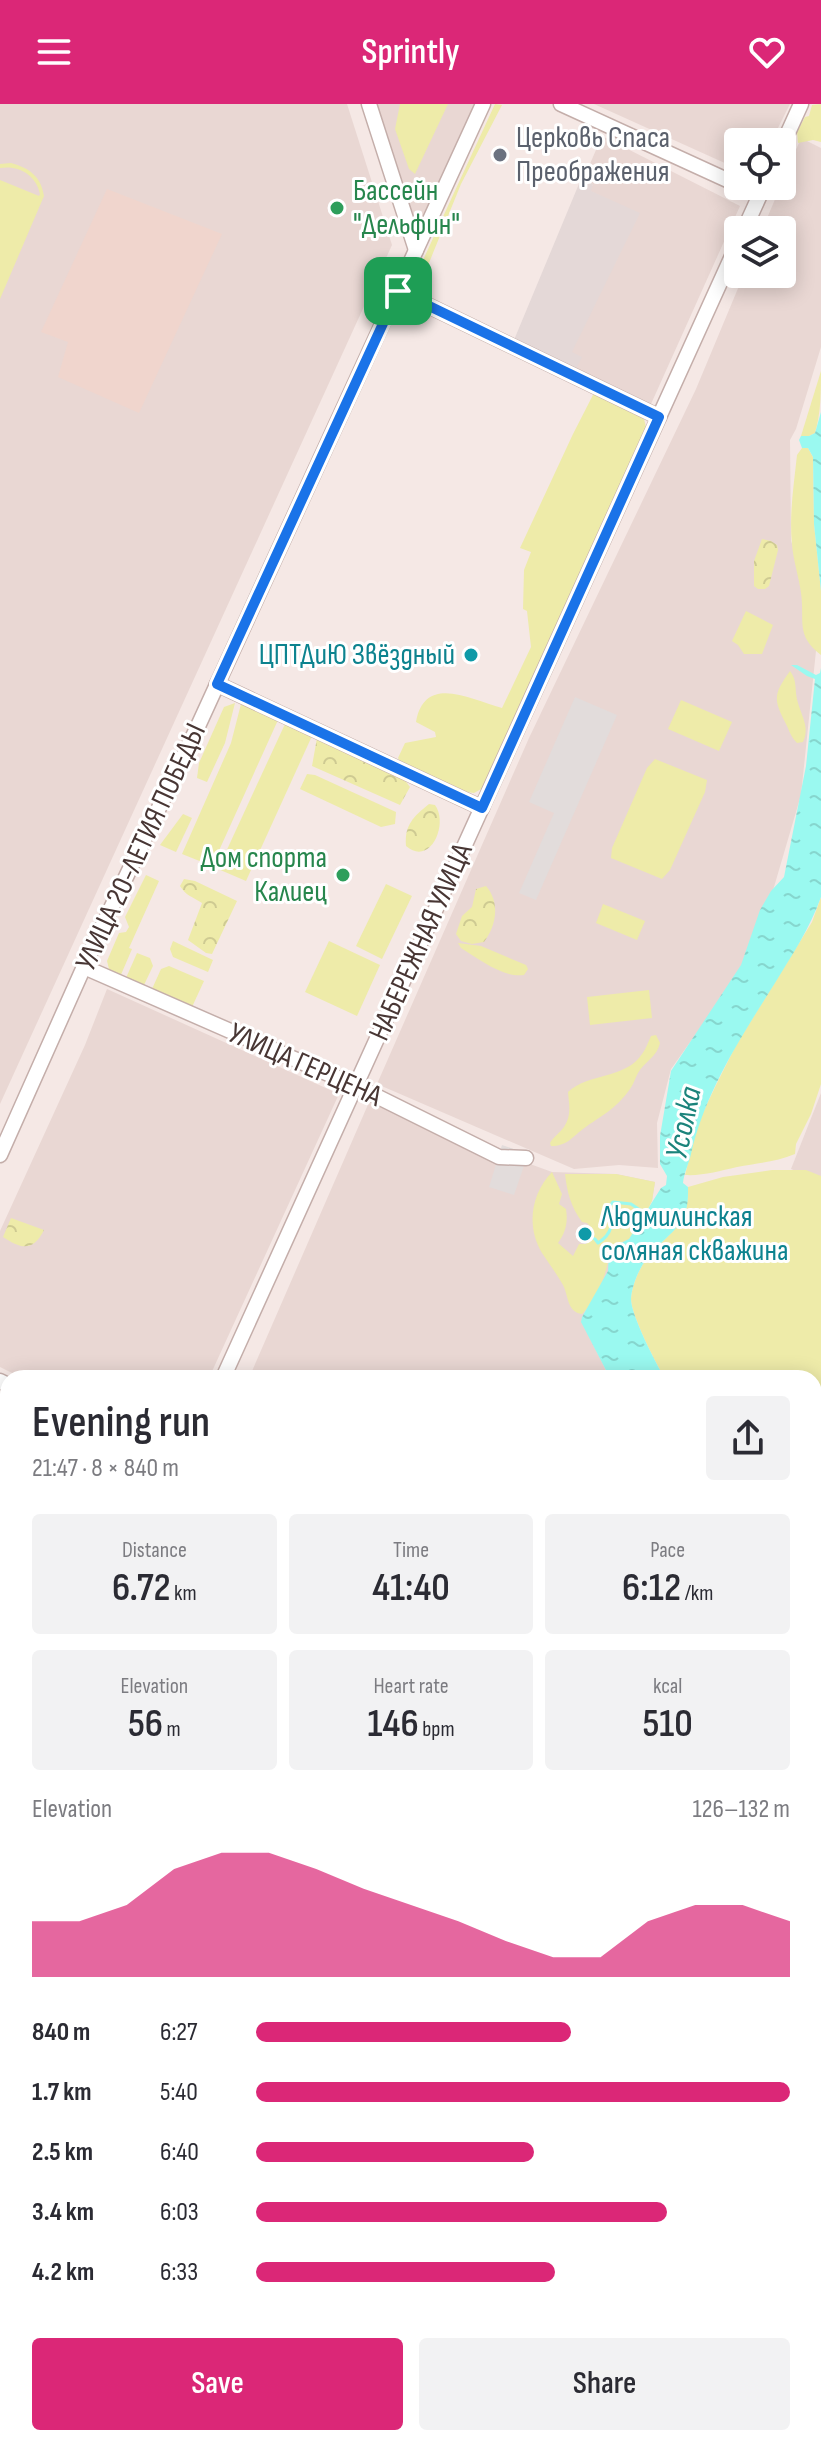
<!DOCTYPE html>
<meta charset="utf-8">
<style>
body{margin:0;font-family:"Sofia Sans Condensed",sans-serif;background:#f2f2f3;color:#2b2b33;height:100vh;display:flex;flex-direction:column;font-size:30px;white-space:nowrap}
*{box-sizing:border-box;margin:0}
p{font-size:26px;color:#7c7c81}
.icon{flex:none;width:44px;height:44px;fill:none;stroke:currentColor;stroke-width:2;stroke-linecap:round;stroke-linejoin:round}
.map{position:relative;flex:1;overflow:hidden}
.drawer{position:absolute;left:0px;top:1266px;width:822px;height:1076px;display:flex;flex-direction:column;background:#fff;border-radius:24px 24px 0 0;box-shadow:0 4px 20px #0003}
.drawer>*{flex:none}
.fabs{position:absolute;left:724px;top:24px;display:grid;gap:16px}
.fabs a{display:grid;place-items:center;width:72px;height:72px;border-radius:8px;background:#fff;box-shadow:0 4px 20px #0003;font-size:40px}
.pin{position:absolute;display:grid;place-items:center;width:68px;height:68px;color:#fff;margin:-34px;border-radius:16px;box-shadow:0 4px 12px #0006}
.round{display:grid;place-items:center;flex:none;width:84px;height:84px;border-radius:8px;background:#f2f2f3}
.head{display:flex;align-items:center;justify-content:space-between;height:136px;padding:0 32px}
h1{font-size:44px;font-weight:600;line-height:60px}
.metrics{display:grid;grid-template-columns:repeat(3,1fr);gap:12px;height:136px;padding:8px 32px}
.metrics div{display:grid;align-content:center;border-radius:8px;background:#f2f2f3;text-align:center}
.metrics b{font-size:40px;font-weight:600}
.metrics small{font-size:22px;font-weight:400}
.metrics p{font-size:22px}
.chart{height:224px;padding:16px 32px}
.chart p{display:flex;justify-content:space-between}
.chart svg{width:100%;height:144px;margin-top:8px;fill:#db2777;opacity:.7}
.button{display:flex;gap:16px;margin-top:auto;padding:16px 32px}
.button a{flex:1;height:92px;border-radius:8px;background:#db2777;color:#fff;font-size:32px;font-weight:600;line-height:92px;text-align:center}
.button a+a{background:#f2f2f3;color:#2b2b33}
ul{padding:0 32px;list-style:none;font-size:26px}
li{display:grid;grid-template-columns:128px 96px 1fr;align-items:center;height:60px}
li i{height:20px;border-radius:10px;background:#db2777}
header{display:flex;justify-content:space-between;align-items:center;height:104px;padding:0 32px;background:#db2777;color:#fff;font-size:36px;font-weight:600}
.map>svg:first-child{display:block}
.residential{fill:#e9d7d3}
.industrial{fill:#e4d8d7}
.education{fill:#f0d5cd}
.medical{fill:#f7d7e3}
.green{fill:#eeeba9}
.forest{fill:url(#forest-crowns)}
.garden{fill:url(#garden-furrows)}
.parking{fill:#e2dcdb}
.water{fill:url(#water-ripples)}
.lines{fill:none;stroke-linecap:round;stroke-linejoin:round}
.stream{stroke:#9af9f0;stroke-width:3}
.minor-casing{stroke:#c4aeaa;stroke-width:17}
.minor{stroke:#fff;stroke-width:14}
.route-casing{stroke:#fff;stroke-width:16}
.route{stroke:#1a73e8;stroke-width:10}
.worship-dot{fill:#6b7280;stroke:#fff;stroke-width:3}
.leisure-dot{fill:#2e9e5b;stroke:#fff;stroke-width:3}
.culture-dot{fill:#0f9aa8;stroke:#fff;stroke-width:3}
.labels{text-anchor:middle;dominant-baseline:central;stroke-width:6;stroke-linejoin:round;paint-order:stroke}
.worship-label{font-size:30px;fill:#5b616d;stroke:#fff;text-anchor:start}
.leisure-label{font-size:30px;fill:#27864d;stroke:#fff;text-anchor:start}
.culture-label{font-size:30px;fill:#0d838f;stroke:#fff;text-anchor:end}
.street-label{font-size:30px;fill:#483634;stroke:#fff}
.water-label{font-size:32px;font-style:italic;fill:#1b837b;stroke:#fff}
</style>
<header><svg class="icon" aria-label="menu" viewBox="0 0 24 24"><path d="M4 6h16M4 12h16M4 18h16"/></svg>Sprintly<svg class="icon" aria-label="heart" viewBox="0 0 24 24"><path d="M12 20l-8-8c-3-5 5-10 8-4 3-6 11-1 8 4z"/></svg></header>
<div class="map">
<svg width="821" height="2342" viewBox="0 0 821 2342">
<defs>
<pattern id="forest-crowns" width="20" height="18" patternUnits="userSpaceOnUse" patternTransform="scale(2)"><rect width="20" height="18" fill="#eeeba9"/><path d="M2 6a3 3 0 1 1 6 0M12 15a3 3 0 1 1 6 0" fill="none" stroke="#ceca92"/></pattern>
<pattern id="garden-furrows" width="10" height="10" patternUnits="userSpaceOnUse" patternTransform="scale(2)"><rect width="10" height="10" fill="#eeeba9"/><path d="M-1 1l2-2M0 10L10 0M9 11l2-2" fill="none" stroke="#ceca92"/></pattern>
<pattern id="water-ripples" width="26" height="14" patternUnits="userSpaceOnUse" patternTransform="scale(2)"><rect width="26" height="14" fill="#9af9f0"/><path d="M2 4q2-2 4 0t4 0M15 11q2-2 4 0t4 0" fill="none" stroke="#86d6ce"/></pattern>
</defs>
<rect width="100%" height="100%" fill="#f5e8e5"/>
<!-- residential -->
<g class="residential">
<polygon points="0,0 347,0 392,141 0,1000"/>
<polygon points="374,0 476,0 417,133"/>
<polygon points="594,0 790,0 771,38 738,38 738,65"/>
<polygon points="602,32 740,102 651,300 641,298 576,265 571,248 639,110 590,87 593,80 583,76"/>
<polygon points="801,34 821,44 821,243 796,325 790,336 791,437 819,518 801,691 774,783 743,864 671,965 657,1019 658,1064 619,1061 574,1065 377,980 529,634 696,285 744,170 782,170 782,126 762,126"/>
<polygon points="107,885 339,990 209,1274 22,1274 0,1263 0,1127 85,941"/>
<polygon points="821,989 821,1077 791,1065"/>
<polygon points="370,996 477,1046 530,1060 552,1068 616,1070 655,1078 652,1097 582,1213 582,1218 610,1274 249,1274"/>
<polygon points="0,1296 8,1300 8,1534 0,1530"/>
</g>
<!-- industrial -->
<polygon class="industrial" points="581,75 593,80 591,87 640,109 572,248 582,253 576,265 514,236"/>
<!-- education -->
<polygon class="education" points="107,85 222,130 139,309 58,273 68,238 41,228"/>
<!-- medical -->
<polygon class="medical" points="0,1596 8,1600 8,2131 0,2127"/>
<!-- green -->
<g class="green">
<polygon points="400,0 448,0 415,70 409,65 395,25"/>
<polygon points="495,0 502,1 461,80 418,186 413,184 412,180"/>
<polygon points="821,0 821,38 813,36 798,39 797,28 805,13 809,12 812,1"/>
<path d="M11,59c18,5 30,13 33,33l-44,103v-119l39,16 1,-2c-4,-19 -21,-29 -40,-26v-4z"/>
<path d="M821,267c0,21 0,41 -6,62l-6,3h-8z"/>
<path d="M595,287l48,24 3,12 -163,361 -9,5 -7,-1 -65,-28 -4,-6 7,-15 31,-6 -1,-5 -19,-10c9,-49 55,-22 86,-14l29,-61 -4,-36 -4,-2 1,-39 7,-18 -11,-4 53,-114z"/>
<path d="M802,344h6l5,9 1,67 7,67v64c-26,-20 -16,-34 -20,-62 -2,-16 -8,-33 -9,-49 -3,-30 2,-60 5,-89z"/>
<polygon points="746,507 773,521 762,550 744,550 738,541 732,537"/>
<path d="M790,567c8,10 4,20 8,32 4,14 12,25 5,39l-6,1c-5,-5 -7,-10 -10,-17 -13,-26 -15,-30 3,-55z"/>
<polygon points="681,596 732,618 719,647 668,625"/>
<polygon points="235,599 225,639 207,678 197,674 199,659 224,603"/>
<polygon points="241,600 278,616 212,762 182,750 231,639"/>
<polygon points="285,620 312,632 246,777 218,765"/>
<polygon points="655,655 707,676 705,688 670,766 662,775 611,754 612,744 647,664"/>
<polygon points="307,670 315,671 396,708 395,720 381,723 300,685"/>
<polygon points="183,710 192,714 176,748 160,741"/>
<polygon points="146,771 159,777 129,844 132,845 120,873 110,869 107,857 119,829 126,828 129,823 125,813"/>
<polygon points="386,780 412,792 382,855 356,842"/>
<path d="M821,793v187l-10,30 -15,30 -1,10c-19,8 -38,9 -58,13 -18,4 -34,9 -52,8l13,-52 18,-38 20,-40 76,-123z"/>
<polygon points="603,800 645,817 637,836 596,819"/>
<polygon points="173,837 213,856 208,868 173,853 170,845"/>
<polygon points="329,837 380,861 357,912 305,888"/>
<path d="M458,839l23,3 45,19 2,4 -4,6c-21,3 -45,-16 -63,-27z"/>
<polygon points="137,849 150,854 153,862 144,881 126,874"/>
<polygon points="169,862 204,877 192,903 152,885 161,865"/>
<polygon points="649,886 652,914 590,921 587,893"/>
<path d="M656,931l4,8c-3,14 -15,18 -22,30 -3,5 -4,11 -8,16 -15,21 -28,26 -47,40 -12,9 -16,17 -32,17l-1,-3c4,-7 10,-10 14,-16 8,-12 5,-22 4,-35 20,-19 58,-13 74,-38 4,-5 6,-12 9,-18z"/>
<path d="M772,1066h34l15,6v1270h-85l-3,-8h81v-1060h-149c-9,-14 -34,-63 -34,-79 1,-17 12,-39 24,-50 23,-23 33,-27 33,-62l35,-10z"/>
<path d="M552,1068l10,22 -3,10 7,5c2,13 0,23 -8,34l15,13 6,-12h7l4,-4v-10l3,-1 -6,-6 -5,-1c-11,-15 -15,-30 -17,-48h51l39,8 -3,19 -10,20 -13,18 -9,4 -11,10c-1,19 -13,48 -27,61 -15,-2 -13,-17 -19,-29 -6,-11 -14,-21 -21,-32 -16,-27 -11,-59 10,-81z"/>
<polygon points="8,2152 8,2278 0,2262 0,2159"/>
<polygon points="8,2299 8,2334 50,2334 53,2342 0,2342 0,2303"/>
</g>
<!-- forest -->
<g class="forest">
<polygon points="762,435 771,437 777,441 778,446 769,482 765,485 758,485 754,482 754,457"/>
<polygon points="317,634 325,634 343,648 355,648 369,659 404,675 410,683 400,701 312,662"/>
<path d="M429,700l6,1c14,19 -5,62 -29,41 -2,-21 8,-30 23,-42z"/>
<path d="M184,775l11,2 42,20 -25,53 -6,-1 -18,-13 14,-37c-9,-6 -16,-7 -22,-17z"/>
<path d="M486,782c14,16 11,39 -2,56l-12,2 -11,-3 -5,-7 6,-18 10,-9 4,-18z"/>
<path d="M11,1114l33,12c-11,22 -23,19 -41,7z"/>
<polygon points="8,1892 8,1954 0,1950 0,1910"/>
<polygon points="164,2334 167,2338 163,2342 85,2342 91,2336 110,2339"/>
</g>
<!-- garden -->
<path class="garden" d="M244,2334h231l-5,5 -13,-5 -10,8h-162c-15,-6 -24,0 -38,-3z"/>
<!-- parking -->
<g class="parking">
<polygon points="575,593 617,611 536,796 519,789 554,709 529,698"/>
<polygon points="502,1041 528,1050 514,1091 489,1083"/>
</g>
<!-- water -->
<g class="water">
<polygon points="821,308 821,487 814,420 813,353 808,344 802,344 799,336 801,332 809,332 815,329"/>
<path d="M791,561h6l19,10 4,-2 1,-5v229c-11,31 -29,58 -46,86 -34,54 -70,109 -84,171 -2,9 -7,19 -8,29l5,4c1,35 -10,39 -33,62 -12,11 -23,33 -24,50 0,16 25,65 34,79h-55l-29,-56 1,-5 26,-46 1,-18 4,-6 16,-8 32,-51 5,-3 1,-9 -7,-12v-28l11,-65 70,-106 19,-55 11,-19 13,-14 22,-111 9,-87 -8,-3z"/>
</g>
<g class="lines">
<!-- stream -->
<path class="stream" d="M585,1130l10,5 3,4c14,-9 16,-19 11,-36l4,-5 18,2 15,10"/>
<!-- minor casing -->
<g class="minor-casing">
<g id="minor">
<polyline points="369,0 416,146"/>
<polyline points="561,0 738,81"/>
<polyline points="782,42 801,0"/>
<polyline points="744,126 764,82"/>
<polyline points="398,187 659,313"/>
<polyline points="217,580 482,704"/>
<polyline points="84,863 356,982 499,1053 526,1054"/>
<polyline points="0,1051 95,838 199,620 483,0"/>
<polyline points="223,1274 738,139"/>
<polyline points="0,1277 8,1281"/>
<polyline points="0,1572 8,1575"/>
</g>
</g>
<!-- minor -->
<use href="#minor" class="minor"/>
</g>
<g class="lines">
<!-- route casing -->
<g class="route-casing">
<polygon id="route" points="398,187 659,313 482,704 217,580"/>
</g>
<!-- route -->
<use href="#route" class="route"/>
</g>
<!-- markers -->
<circle class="worship-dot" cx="500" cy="51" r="8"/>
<g class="leisure-dot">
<circle cx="337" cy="104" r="8"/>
<circle cx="343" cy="771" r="8"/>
</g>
<g class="culture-dot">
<circle cx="471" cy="551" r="8"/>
<circle cx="585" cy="1130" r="8"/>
</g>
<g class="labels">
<!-- worship labels -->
<g class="worship-label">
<text x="516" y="34">Церковь Спаса<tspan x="516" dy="34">Преображения</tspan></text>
</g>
<!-- leisure labels -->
<g class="leisure-label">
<text x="353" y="87">Бассейн<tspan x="353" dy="34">"Дельфин"</tspan></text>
<text x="327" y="754" text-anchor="end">Дом спорта<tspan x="327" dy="34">Калиец</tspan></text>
</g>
<!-- culture labels -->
<g class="culture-label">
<text x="455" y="551">ЦПТДиЮ Звёздный</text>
<text x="601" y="1113" text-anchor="start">Людмилинская<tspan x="601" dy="34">соляная скважина</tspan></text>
</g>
<!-- street labels -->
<g class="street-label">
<text transform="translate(141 743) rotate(-65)">УЛИЦА 20-ЛЕТИЯ ПОБЕДЫ</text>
<text transform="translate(421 838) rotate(-66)">НАБЕРЕЖНАЯ УЛИЦА</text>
<text transform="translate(305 961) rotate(24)">УЛИЦА ГЕРЦЕНА</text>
</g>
<!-- water labels -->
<g class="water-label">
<text transform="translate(684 1019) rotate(-78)">Усолка</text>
</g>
</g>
</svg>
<div class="fabs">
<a><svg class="icon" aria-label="locate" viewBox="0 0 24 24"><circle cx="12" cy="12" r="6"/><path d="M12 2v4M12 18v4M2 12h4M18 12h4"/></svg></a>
<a><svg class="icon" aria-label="layers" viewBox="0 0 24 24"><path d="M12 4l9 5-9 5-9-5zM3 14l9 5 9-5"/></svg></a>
</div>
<div class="pin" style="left:398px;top:187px;background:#1e9e55"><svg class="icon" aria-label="arrive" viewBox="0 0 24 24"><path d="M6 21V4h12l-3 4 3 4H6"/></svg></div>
<section class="drawer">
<div class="head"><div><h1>Evening run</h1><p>21:47 · 8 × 840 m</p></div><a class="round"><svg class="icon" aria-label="share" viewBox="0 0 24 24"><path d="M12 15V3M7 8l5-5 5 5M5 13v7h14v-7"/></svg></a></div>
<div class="metrics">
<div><p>Distance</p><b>6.72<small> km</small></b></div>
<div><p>Time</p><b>41:40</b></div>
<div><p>Pace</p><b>6:12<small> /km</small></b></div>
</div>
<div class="metrics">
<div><p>Elevation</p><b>56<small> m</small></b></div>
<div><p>Heart rate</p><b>146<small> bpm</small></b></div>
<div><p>kcal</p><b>510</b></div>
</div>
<div class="chart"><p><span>Elevation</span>126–132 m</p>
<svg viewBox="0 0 160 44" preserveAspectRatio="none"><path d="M0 44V27L10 27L20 22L30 11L40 6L50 6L60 11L70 17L80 22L90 27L100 33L110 38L120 38L130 27L140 22L150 22L160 27V44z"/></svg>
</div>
<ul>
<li><b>840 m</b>6:27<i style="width:59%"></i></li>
<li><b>1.7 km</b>5:40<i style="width:100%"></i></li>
<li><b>2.5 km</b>6:40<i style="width:52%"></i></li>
<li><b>3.4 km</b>6:03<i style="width:77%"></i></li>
<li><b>4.2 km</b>6:33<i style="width:56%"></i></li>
</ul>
<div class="button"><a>Save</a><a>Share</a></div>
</section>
</div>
